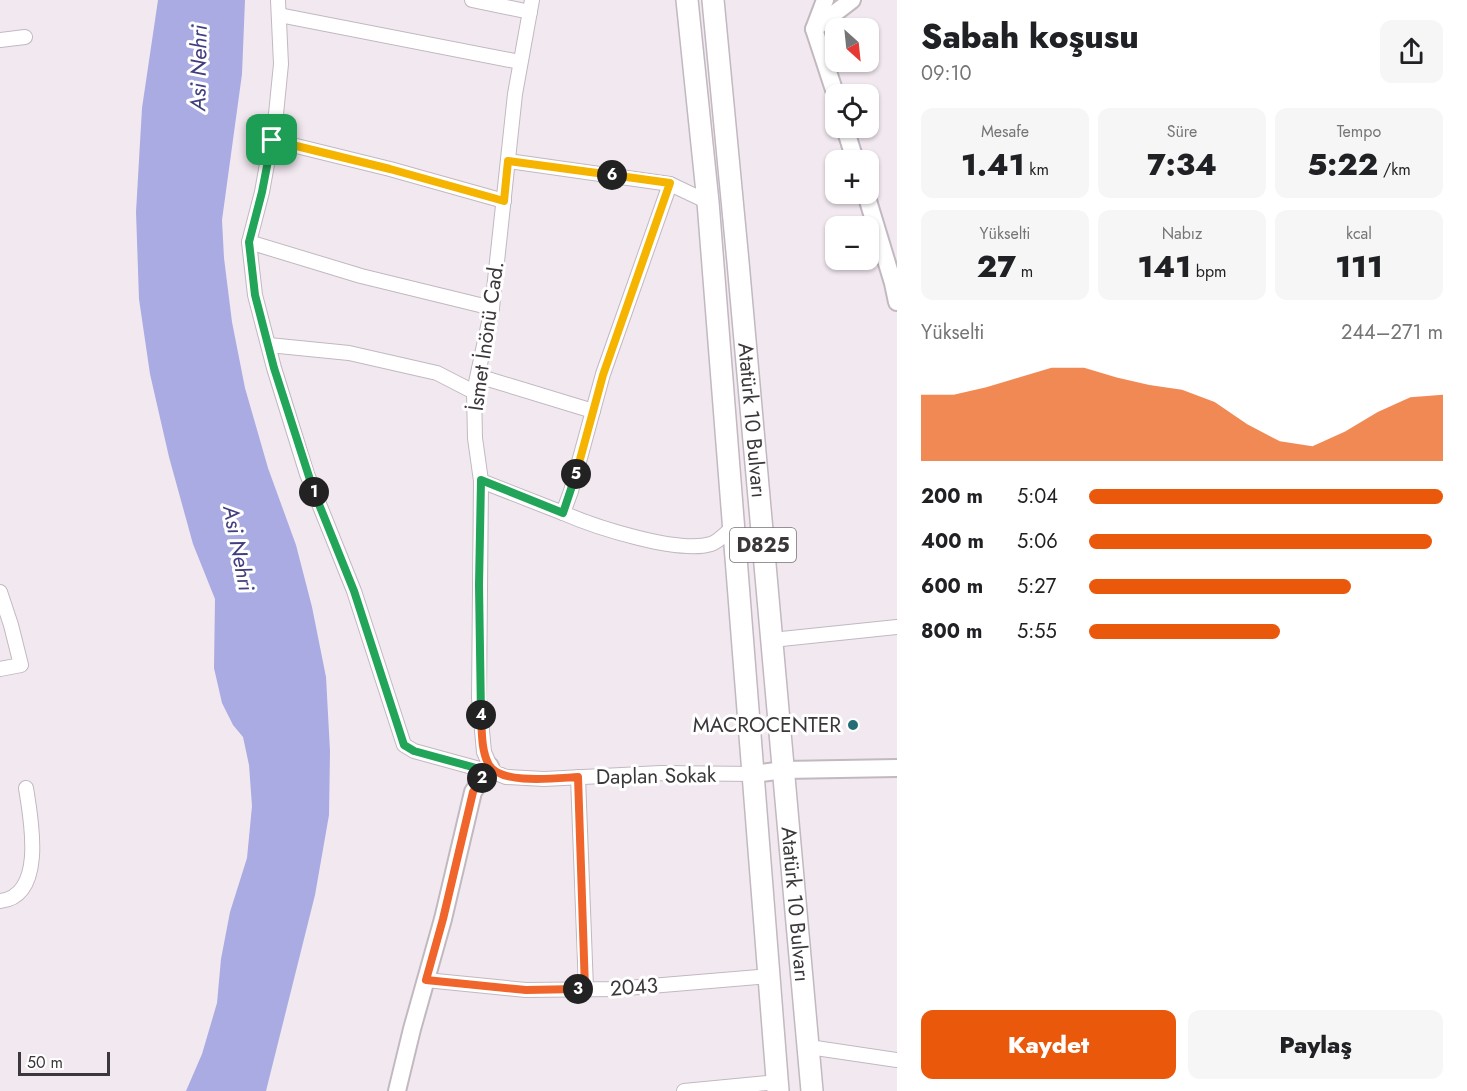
<!DOCTYPE html>
<html lang="tr">
<meta charset="utf-8">
<style>
body{margin:0;font-family:Jost,sans-serif;background:#f6f6f6;color:#202124;height:100vh;display:flex;flex-direction:column;font-size:22px;white-space:nowrap}
*{box-sizing:border-box;margin:0}
p{font-size:20px;color:#757577}
.icon{flex:none;width:33px;height:33px;fill:none;stroke:currentColor;stroke-width:2;stroke-linecap:round;stroke-linejoin:round}
.map{position:relative;flex:1;overflow:hidden}
.panel{display:flex;flex-direction:column;background:#fff;width:570px}
.panel>*{flex:none}
.needle{width:39px;rotate:153deg}
.buttons{position:absolute;left:825px;top:18px;display:grid;gap:12px}
.buttons a{display:grid;place-items:center;width:54px;height:54px;border-radius:12px;background:#fff;box-shadow:0 2px 4px #0004;font-size:30px}
.scale{position:absolute;left:18px;bottom:15px;width:92px;box-sizing:border-box;padding-left:6px;border:3px solid #3b373a;border-top:0;font-size:16px;line-height:21px;white-space:nowrap;color:#3b373a;-webkit-text-stroke:4px #fff;paint-order:stroke}
.pin{position:absolute;display:grid;place-items:center;width:51px;height:51px;color:#fff;margin:-26px;border-radius:12px;box-shadow:0 3px 9px #0006}
.km{position:absolute;width:30px;height:30px;margin:-15px;border-radius:50%;background:#222;color:#fff;font-size:16px;line-height:30px;text-align:center}
.round{display:grid;place-items:center;flex:none;width:63px;height:63px;border-radius:12px;background:#f6f6f6}
.summary{display:flex;align-items:center;justify-content:space-between;height:102px;padding:0 24px}
h1{font-size:33px;font-weight:800;line-height:45px}
.metrics{display:grid;grid-template-columns:repeat(3,1fr);gap:9px;height:102px;padding:6px 24px}
.metrics div{display:grid;align-content:center;border-radius:12px;background:#f6f6f6;text-align:center}
.metrics b{font-size:30px;font-weight:800}
.metrics small{font-size:16px;font-weight:400}
.metrics p{font-size:16px}
.chart{height:168px;padding:12px 24px}
.chart p{display:flex;justify-content:space-between}
.chart svg{width:100%;height:108px;margin-top:6px;fill:#ea580c;opacity:.7}
.cta{display:flex;gap:12px;margin-top:auto;padding:12px 24px}
.cta a{flex:1;height:69px;border-radius:12px;background:#ea580c;color:#fff;font-size:24px;font-weight:800;line-height:69px;text-align:center}
.cta a+a{background:#f6f6f6;color:#202124}
ul{padding:0 24px;list-style:none;font-size:20px}
li{display:grid;grid-template-columns:96px 72px 1fr;align-items:center;height:45px}
li i{height:15px;border-radius:8px;background:#ea580c}
main{display:flex;flex:1;min-height:0}
.map>svg:first-child{display:block}
.water{fill:#a9abe2}
.lines{fill:none;stroke-linecap:round;stroke-linejoin:round}
.minor-casing{stroke:#c2b8c0;stroke-width:16}
.tertiary-casing{stroke:#c2b8c0;stroke-width:20}
.trunk-casing{stroke:#c2b8c0;stroke-width:24}
.minor{stroke:#fff;stroke-width:14}
.tertiary{stroke:#fff;stroke-width:16}
.trunk{stroke:#fff;stroke-width:21}
.split-1-casing{stroke:#fff;stroke-width:12}
.split-2-casing{stroke:#fff;stroke-width:12}
.split-3-casing{stroke:#fff;stroke-width:12}
.split-4-casing{stroke:#fff;stroke-width:12}
.split-5-casing{stroke:#fff;stroke-width:12}
.split-6-casing{stroke:#fff;stroke-width:12}
.split-7-casing{stroke:#fff;stroke-width:12}
.split-1{stroke:#22a559;stroke-width:8}
.split-2{stroke:#22a559;stroke-width:8}
.split-3{stroke:#f0652b;stroke-width:8}
.split-4{stroke:#f0652b;stroke-width:8}
.split-5{stroke:#22a559;stroke-width:8}
.split-6{stroke:#f5b400;stroke-width:8}
.split-7{stroke:#f5b400;stroke-width:8}
.poi-dot{fill:#236d76;stroke:#fff;stroke-width:2}
.labels{text-anchor:middle;dominant-baseline:central;stroke-width:6;stroke-linejoin:round;paint-order:stroke}
.shield{fill:#fff;stroke:#767375;stroke-width:1.5}
.shield-label{font-size:20px;font-weight:bold;fill:#3b373a}
.street-label{font-size:21px;fill:#3b373a;stroke:#fff}
.poi-label{font-size:21px;fill:#3b373a;stroke:#fff;text-anchor:end}
.water-label{font-size:22px;font-style:italic;fill:#413e80;stroke:#fff}
</style>
<main>
<div class="map">
<svg width="897" height="1091" viewBox="0 0 897 1091">
<rect width="100%" height="100%" fill="#f2e8f0"/>
<!-- water -->
<polygon class="water" points="158,0 245,0 242,74 222,220 224,258 232,322 245,388 268,468 296,545 312,607 326,677 330,751 329,815 315,895 266,1091 186,1091 202,1054 217,1003 221,959 230,912 247,858 252,806 249,765 243,737 233,725 222,703 214,668 215,599 193,544 169,457 150,374 139,299 136,212 142,108"/>
<g class="lines">
<!-- minor casing -->
<g class="minor-casing">
<g id="minor">
<polyline points="278,0 281,64 276,114 262,192 249,242 255,295 274,368 307,474 354,591 404,745 414,751 487,771"/>
<polyline points="472,0 530,12"/>
<polyline points="532,0 515,94 492,308 474,392 475,438 481,481 479,698 484,752 490,766 496,773 506,777 544,779 661,773 754,774"/>
<polyline points="279,15 520,62"/>
<polyline points="0,40 25,37"/>
<polyline points="272,140 390,169 504,201"/>
<polyline points="508,161 670,184 708,202"/>
<path d="M670,184l-67,190 -32,117 -8,22c32,14 115,41 148,31 7,-2 16,-12 22,-17"/>
<polyline points="249,242 361,276 492,308"/>
<polyline points="269,345 349,353 437,373 474,392"/>
<polyline points="478,376 593,411"/>
<polyline points="481,481 563,513"/>
<polyline points="0,592 11,625 21,665 0,669"/>
<polyline points="772,640 897,627"/>
<polyline points="578,777 586,989"/>
<path d="M0,901c46,-5 31,-82 26,-113"/>
<polyline points="426,980 526,990 615,989 769,976"/>
<polyline points="809,1047 897,1060"/>
<polyline points="684,1091 778,1082"/>
</g>
</g>
<!-- tertiary casing -->
<g class="tertiary-casing">
<g id="tertiary">
<polyline points="825,0 814,29 836,96"/>
<polyline points="814,29 852,0"/>
<polyline points="845,128 855,160"/>
<polyline points="866,194 893,283 897,302"/>
<polyline points="754,774 784,770 897,768"/>
<polyline points="397,1091 412,1029 443,919 473,792 490,766"/>
</g>
</g>
<!-- trunk casing -->
<g class="trunk-casing">
<g id="trunk">
<polyline points="687,0 708,202 778,1091"/>
<path id="s1" d="M713,0l25,262 74,829"/>
</g>
</g>
<!-- minor -->
<use href="#minor" class="minor"/>
<!-- tertiary -->
<use href="#tertiary" class="tertiary"/>
<!-- trunk -->
<use href="#trunk" class="trunk"/>
</g>
<g class="lines">
<!-- split-1 casing -->
<g class="split-1-casing">
<polyline id="split-1" points="272,140 262,192 249,242 255,295 274,368 314,492"/>
</g>
<!-- split-2 casing -->
<g class="split-2-casing">
<polyline id="split-2" points="314,492 354,591 404,745 414,751 487,771 482,778"/>
</g>
<!-- split-3 casing -->
<g class="split-3-casing">
<polyline id="split-3" points="482,778 473,792 443,919 426,980 526,990 578,989"/>
</g>
<!-- split-4 casing -->
<g class="split-4-casing">
<path id="split-4" d="M481,715c1,16 0,36 8,50 12,20 68,13 89,12l7,212h-7"/>
</g>
<!-- split-5 casing -->
<g class="split-5-casing">
<polyline id="split-5" points="481,715 479,585 481,480 563,513 576,474"/>
</g>
<!-- split-6 casing -->
<g class="split-6-casing">
<polyline id="split-6" points="576,474 603,375 670,183 612,175"/>
</g>
<!-- split-7 casing -->
<g class="split-7-casing">
<polyline id="split-7" points="272,140 390,169 504,201 508,161 612,175"/>
</g>
<!-- split-1 -->
<use href="#split-1" class="split-1"/>
<!-- split-2 -->
<use href="#split-2" class="split-2"/>
<!-- split-3 -->
<use href="#split-3" class="split-3"/>
<!-- split-4 -->
<use href="#split-4" class="split-4"/>
<!-- split-5 -->
<use href="#split-5" class="split-5"/>
<!-- split-6 -->
<use href="#split-6" class="split-6"/>
<!-- split-7 -->
<use href="#split-7" class="split-7"/>
</g>
<!-- markers -->
<circle class="poi-dot" cx="853" cy="725" r="6"/>
<g class="labels">
<!-- shield labels -->
<rect class="shield" x="730" y="528" width="66" height="34" rx="4.5"/>
<g class="shield-label">
<text x="763" y="545">D825</text>
</g>
<!-- street labels -->
<g class="street-label">
<text transform="translate(486 336) rotate(-82)">İsmet İnönü Cad.</text>
<text stroke="none"><textPath href="#s1" startOffset="422">Atatürk 10 Bulvarı</textPath></text>
<text transform="translate(656 776) rotate(-1)">Daplan Sokak</text>
<text stroke="none"><textPath href="#s1" startOffset="908">Atatürk 10 Bulvarı</textPath></text>
<text transform="translate(634 987) rotate(-4)">2043</text>
</g>
<!-- poi labels -->
<g class="poi-label">
<text x="841" y="725">MACROCENTER</text>
</g>
<!-- water labels -->
<g class="water-label">
<text transform="translate(198 68) rotate(-89)">Asi Nehri</text>
<text transform="translate(239 548) rotate(79)">Asi Nehri</text>
</g>
</g>
</svg>
<div class="buttons">
<a><svg class="needle" viewBox="-14 -14 28 28"><path d="M0-13l5 13h-10z" fill="#e53935"/><path d="M0 13l5-13h-10z" fill="#757577"/></svg></a>
<a><svg class="icon" aria-label="locate" viewBox="0 0 24 24"><circle cx="12" cy="12" r="6"/><path d="M12 2v4M12 18v4M2 12h4M18 12h4"/></svg></a>
<a>+</a>
<a>−</a>
</div>
<div class="scale">50 m</div>
<div class="pin" style="left:272px;top:140px;background:#1e9e55"><svg class="icon" aria-label="arrive" viewBox="0 0 24 24"><path d="M6 21V4h12l-3 4 3 4H6"/></svg></div>
<b class="km" style="left:314px;top:492px">1</b>
<b class="km" style="left:482px;top:778px">2</b>
<b class="km" style="left:578px;top:989px">3</b>
<b class="km" style="left:481px;top:715px">4</b>
<b class="km" style="left:576px;top:474px">5</b>
<b class="km" style="left:612px;top:175px">6</b>
</div>
<section class="panel">
<div class="summary"><div><h1>Sabah koşusu</h1><p>09:10</p></div><a class="round"><svg class="icon" aria-label="share" viewBox="0 0 24 24"><path d="M12 15V3M7 8l5-5 5 5M5 13v7h14v-7"/></svg></a></div>
<div class="metrics">
<div><p>Mesafe</p><b>1.41<small> km</small></b></div>
<div><p>Süre</p><b>7:34</b></div>
<div><p>Tempo</p><b>5:22<small> /km</small></b></div>
</div>
<div class="metrics">
<div><p>Yükselti</p><b>27<small> m</small></b></div>
<div><p>Nabız</p><b>141<small> bpm</small></b></div>
<div><p>kcal</p><b>111</b></div>
</div>
<div class="chart"><p><span>Yükselti</span>244–271 m</p>
<svg viewBox="0 0 160 44" preserveAspectRatio="none"><path d="M0 44V17L10 17L20 14L30 10L40 6L50 6L60 10L70 13L80 15L90 20L100 29L110 36L120 38L130 32L140 24L150 18L160 17V44z"/></svg>
</div>
<ul>
<li><b>200 m</b>5:04<i style="width:100%"></i></li>
<li><b>400 m</b>5:06<i style="width:97%"></i></li>
<li><b>600 m</b>5:27<i style="width:74%"></i></li>
<li><b>800 m</b>5:55<i style="width:54%"></i></li>
</ul>
<div class="cta"><a>Kaydet</a><a>Paylaş</a></div>
</section>
</main>
